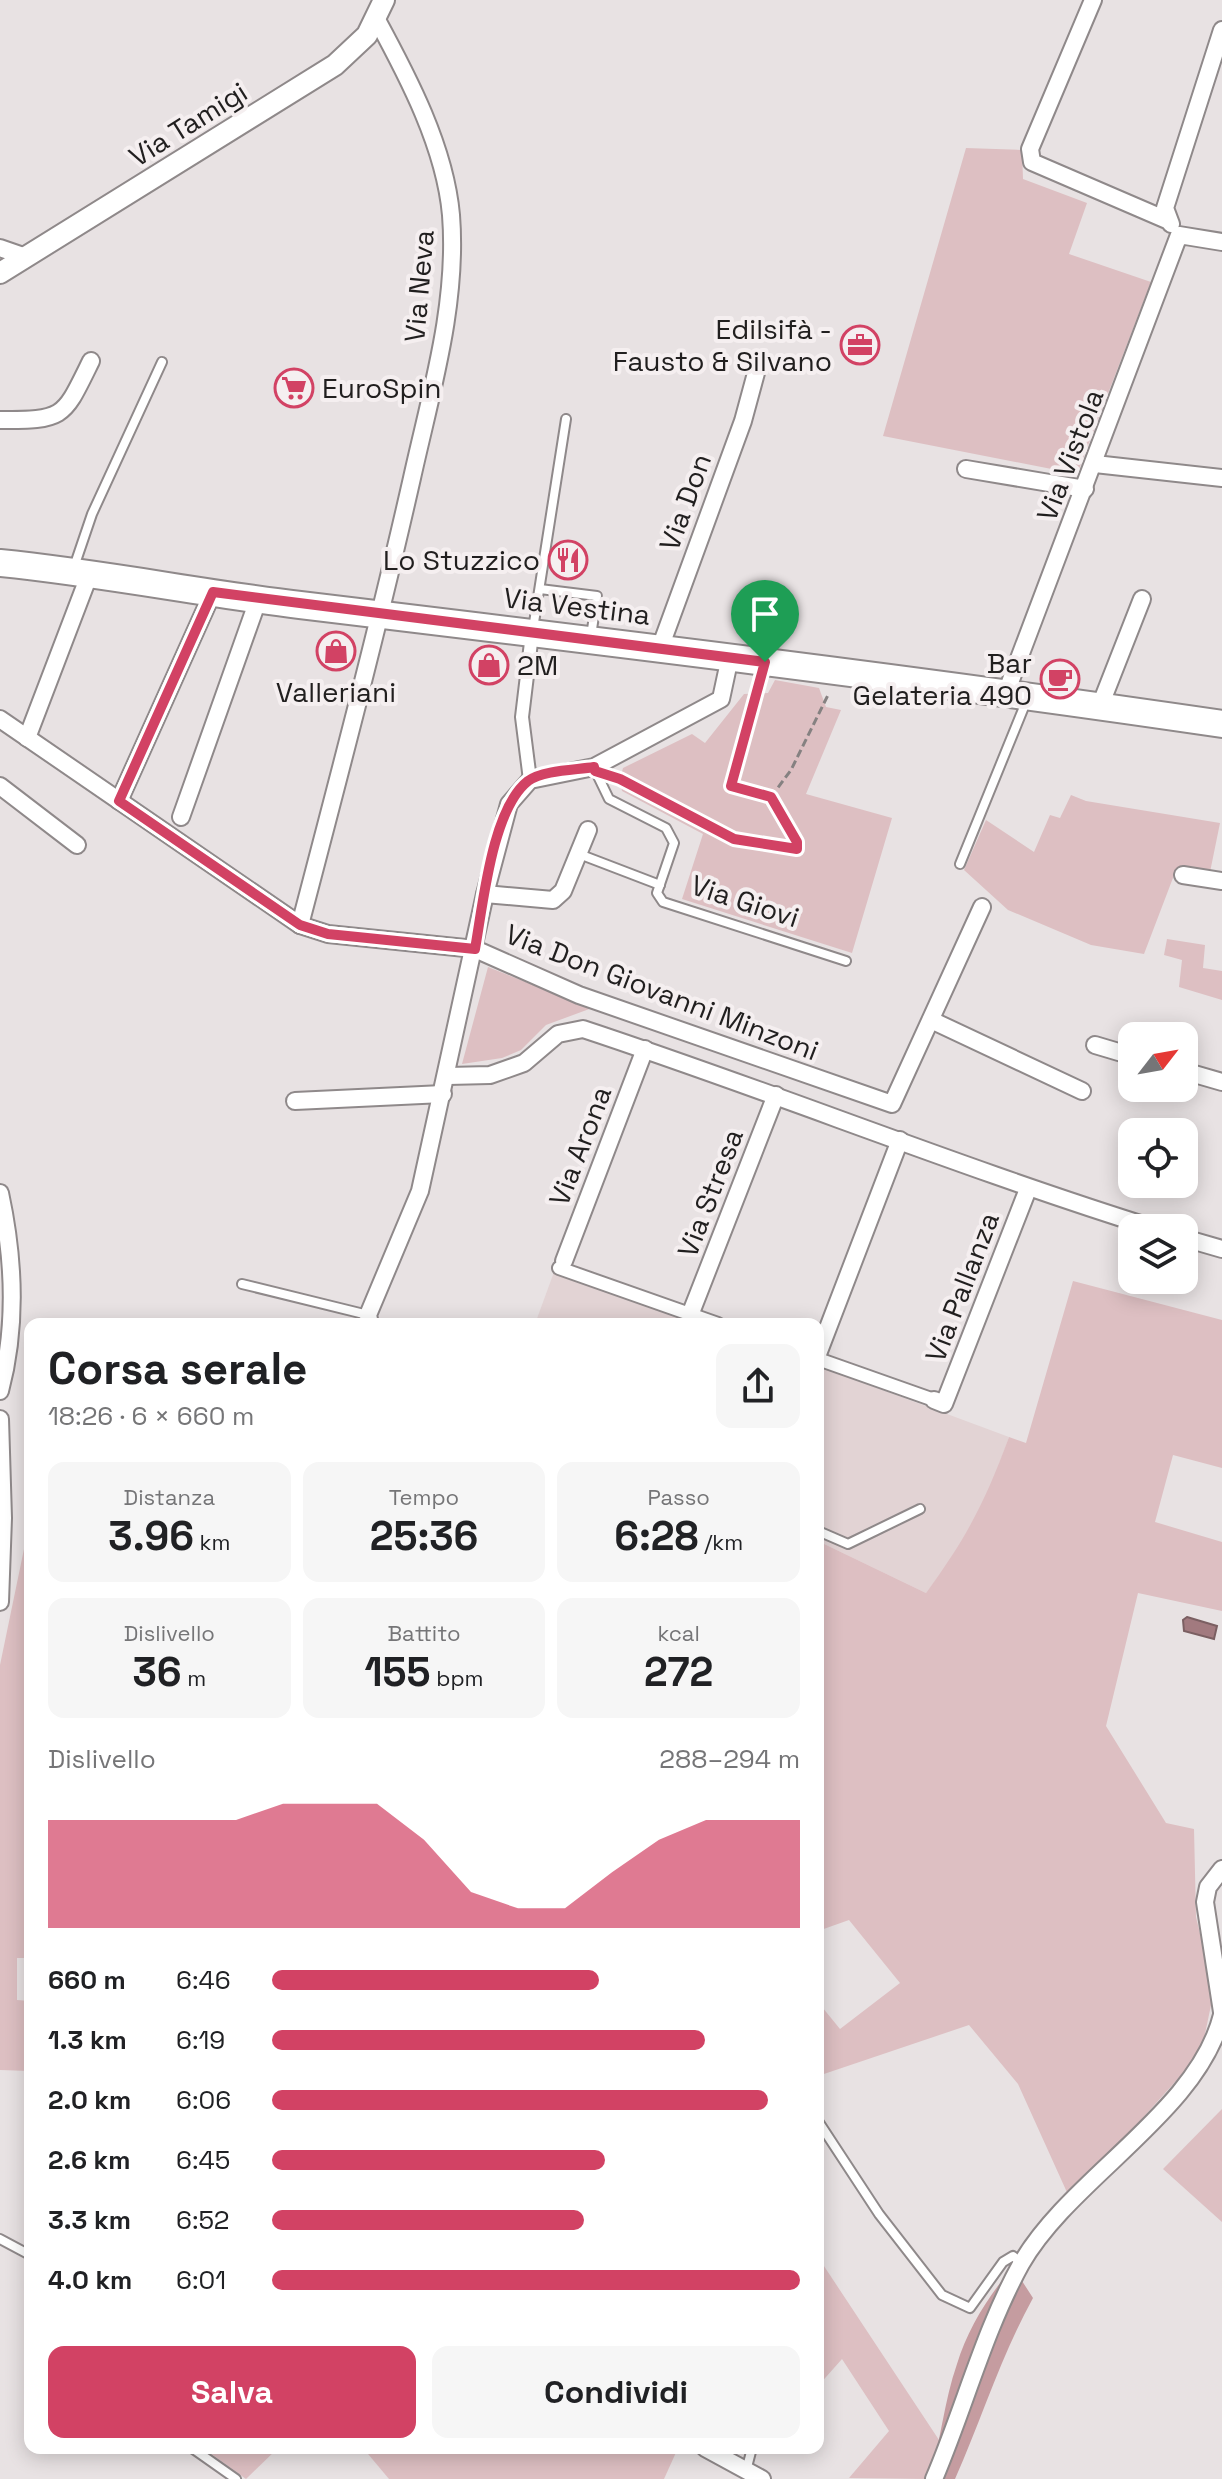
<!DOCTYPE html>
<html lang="it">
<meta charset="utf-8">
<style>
body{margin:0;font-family:"Space Grotesk",sans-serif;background:#f6f6f6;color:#202124;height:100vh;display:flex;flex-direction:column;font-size:30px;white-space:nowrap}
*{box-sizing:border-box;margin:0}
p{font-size:26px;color:#757577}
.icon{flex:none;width:44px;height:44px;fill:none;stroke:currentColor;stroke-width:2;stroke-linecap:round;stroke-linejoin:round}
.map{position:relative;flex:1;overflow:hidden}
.drawer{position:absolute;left:24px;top:1318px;width:800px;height:1136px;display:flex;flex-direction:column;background:#fff;border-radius:16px;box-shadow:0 4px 20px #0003}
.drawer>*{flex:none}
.needle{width:52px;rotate:59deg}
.fabs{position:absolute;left:1118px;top:1022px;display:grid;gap:16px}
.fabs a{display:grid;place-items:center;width:80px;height:80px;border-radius:16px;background:#fff;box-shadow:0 4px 20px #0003;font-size:40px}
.pin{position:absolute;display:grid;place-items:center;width:68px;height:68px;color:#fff;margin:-82px -34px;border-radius:50% 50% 50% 0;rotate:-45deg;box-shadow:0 0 8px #0007}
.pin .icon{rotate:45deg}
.round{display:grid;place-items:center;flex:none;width:84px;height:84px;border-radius:16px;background:#f6f6f6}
.headline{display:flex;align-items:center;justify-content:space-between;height:136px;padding:0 24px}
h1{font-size:44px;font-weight:600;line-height:60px}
.stats{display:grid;grid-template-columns:repeat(3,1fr);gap:12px;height:136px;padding:8px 24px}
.stats div{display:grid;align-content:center;border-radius:16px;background:#f6f6f6;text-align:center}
.stats b{font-size:40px;font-weight:600}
.stats small{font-size:22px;font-weight:400}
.stats p{font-size:22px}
.chart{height:224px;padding:16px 24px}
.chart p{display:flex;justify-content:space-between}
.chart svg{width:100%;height:144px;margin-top:8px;fill:#d24264;opacity:.7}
.cta{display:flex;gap:16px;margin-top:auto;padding:16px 24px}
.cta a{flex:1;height:92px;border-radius:16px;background:#d24264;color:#fff;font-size:32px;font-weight:600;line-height:92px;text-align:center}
.cta a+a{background:#f6f6f6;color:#202124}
ul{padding:0 24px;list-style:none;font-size:26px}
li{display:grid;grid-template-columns:128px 96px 1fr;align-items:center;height:60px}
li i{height:20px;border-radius:10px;background:#d24264}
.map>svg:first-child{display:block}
.built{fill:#e2d3d4}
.green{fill:#ddbfc2}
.forest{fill:#c59ca0}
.water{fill:#a27a7f;stroke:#7b5f62;stroke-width:2}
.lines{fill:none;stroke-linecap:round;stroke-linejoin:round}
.service-casing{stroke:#8f898a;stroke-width:12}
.pedestrian-casing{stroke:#8f898a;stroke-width:16}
.minor-casing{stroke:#8f898a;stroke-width:20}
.tertiary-casing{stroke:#8f898a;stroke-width:24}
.primary-casing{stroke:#8f898a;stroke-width:30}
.path{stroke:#858181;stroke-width:3;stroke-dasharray:8 4;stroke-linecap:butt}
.service{stroke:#fff;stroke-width:8}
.pedestrian{stroke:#fff;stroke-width:12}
.minor{stroke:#fff;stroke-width:16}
.tertiary{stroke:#fff;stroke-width:20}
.primary{stroke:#fff;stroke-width:26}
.route-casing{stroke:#fff;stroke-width:16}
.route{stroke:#d24264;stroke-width:10}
.labels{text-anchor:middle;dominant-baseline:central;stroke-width:8;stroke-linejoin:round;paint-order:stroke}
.street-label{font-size:28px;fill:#211f1f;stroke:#f5eff0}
.poi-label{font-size:28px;fill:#211f1f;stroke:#f5eff0;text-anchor:end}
</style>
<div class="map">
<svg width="1222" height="2479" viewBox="0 0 1222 2479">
<rect width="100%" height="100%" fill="#e8e2e3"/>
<!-- built -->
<g class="built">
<polygon points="554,1272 706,1324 535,1324"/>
<polygon points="818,1366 1009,1437 987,1498 965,1541 926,1593 818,1541"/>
</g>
<!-- green -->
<g class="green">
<polygon points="966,148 1022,150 1023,179 1087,203 1069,254 1151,282 1077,474 883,436"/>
<polygon points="775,680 819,688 826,707 841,710 806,794 892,818 852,953 682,899 703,834 622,791 620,779 623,768 692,734 705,743 744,694 768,693"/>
<polygon points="1071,795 1086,801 1220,823 1209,877 1176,870 1144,954 1091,945 1008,910 964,870 986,820 1034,852 1050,815 1060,818"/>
<polygon points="1167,939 1205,945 1203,968 1222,971 1222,1000 1179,987 1182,960 1164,955"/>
<polygon points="488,967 592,1008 546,1025 521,1050 502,1058 462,1064"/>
<path d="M1073,1281l149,39v148l-49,-13 -18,67 67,20v69l-84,-18 -32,133 60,97 28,6 2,88 18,74 -13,62 -131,146 -52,-115 -49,-59 -151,51v-74l22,27 60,-46 -51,-63 -31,11v-390l108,52c41,-56 59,-91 83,-156l17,6z"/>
<polygon points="30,1520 30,1958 17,1958 17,2000 30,2001 30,2071 0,2070 0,1665"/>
<polygon points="1222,2109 1222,2222 1163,2169"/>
<polygon points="818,2257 941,2443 929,2479 849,2478 889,2431 842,2359 818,2386"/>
<polygon points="203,2448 278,2448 246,2479"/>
<polygon points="363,2448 678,2448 664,2479 389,2479"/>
</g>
<!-- forest -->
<path class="forest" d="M1013,2267l20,31c-32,58 -51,120 -78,181h-26c12,-38 15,-78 28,-115 11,-36 32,-69 56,-97z"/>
<!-- water -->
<polygon class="water" points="1187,1617 1217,1626 1214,1639 1184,1631 1183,1620"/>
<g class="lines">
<!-- service casing -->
<g class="service-casing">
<g id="service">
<polyline points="74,567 92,514 162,362"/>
<polyline points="540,589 597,596 591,636"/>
<polyline points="533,629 566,419"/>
<polyline points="594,768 609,799 666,828 674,843 657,893 663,902 846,961"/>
<polyline points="579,854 660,885"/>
<polyline points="960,864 1026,702"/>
<polyline points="242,1284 368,1315 361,1324"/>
<polyline points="818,1531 848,1544 920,1509"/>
<polyline points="818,2121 879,2214 942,2295 970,2308 1003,2262 1013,2256 1021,2263"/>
<polyline points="0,2239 30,2255"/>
<polyline points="192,2448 236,2479"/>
<polyline points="746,2471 752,2448"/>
</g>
</g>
<!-- pedestrian casing -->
<g class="pedestrian-casing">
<g id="pedestrian">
<polyline points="530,780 522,717 532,634"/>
<polyline points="559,1268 718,1324"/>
<polyline points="818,1359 934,1400"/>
</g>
</g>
<!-- minor casing -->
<g class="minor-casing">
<g id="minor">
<polyline points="1093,0 1030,149 1032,162 1169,221"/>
<polyline points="1171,224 1165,208 1222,30"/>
<polyline points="0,248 26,257"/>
<path d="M0,420c65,0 63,-2 91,-59"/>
<polyline points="1095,464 1222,478"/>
<polyline points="966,469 1085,489"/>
<polyline points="660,648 743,421 756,373"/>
<polyline points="1006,693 1179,235 1222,242"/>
<polyline points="1100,706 1142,599"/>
<polyline points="0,719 300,925 328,934 475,949 579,995 892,1104 982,907"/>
<polyline points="27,738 90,573"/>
<polyline points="0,786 77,845"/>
<polyline points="119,801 213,592"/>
<polyline points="181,817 258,600"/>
<polyline points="1183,875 1222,881"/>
<polyline points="485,894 553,900 563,891 588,830"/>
<path d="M300,925c39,-149 78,-297 112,-447 19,-86 46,-174 39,-263 -6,-68 -43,-138 -75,-197"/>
<polyline points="931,1020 1082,1091"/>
<polyline points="1095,1045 1132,1056"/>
<polyline points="1184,1071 1222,1082"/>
<path d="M448,1076l42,-1 34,-12 34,-29 25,-5c191,63 378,139 570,199"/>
<polyline points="295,1101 443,1094"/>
<path d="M0,1193c14,65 17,134 0,198"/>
<polyline points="1184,1238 1222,1249"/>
<polyline points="564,1261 645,1049"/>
<polyline points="692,1310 776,1095"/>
<polyline points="370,1324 368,1315 420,1191 485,894 509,804 530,780 594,767 721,699 730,657"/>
<polyline points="818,1354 900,1140"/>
<polyline points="934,1400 944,1404 1028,1189"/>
<polyline points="0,1419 3,1518 0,1602"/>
<polyline points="1222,1869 1208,1887 1205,1902 1222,2012"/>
<polyline points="705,2448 762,2479"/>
<path d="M934,2479c30,-70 50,-148 87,-215 49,-86 177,-152 201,-249"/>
</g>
</g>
<!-- tertiary casing -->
<g class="tertiary-casing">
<polyline id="tertiary" points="0,273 335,65 367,35 384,0"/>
</g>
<!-- primary casing -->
<g class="primary-casing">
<path id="primary" d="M0,563c101,10 200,30 300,42 308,37 615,74 922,119"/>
</g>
<!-- path -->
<g class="path">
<polyline points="614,777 734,839 797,849 797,842 771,797 731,786 757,685"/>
<polyline points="771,797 791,770 829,693"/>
</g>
<!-- service -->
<use href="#service" class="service"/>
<!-- pedestrian -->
<use href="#pedestrian" class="pedestrian"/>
<!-- minor -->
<use href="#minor" class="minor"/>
<!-- tertiary -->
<use href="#tertiary" class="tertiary"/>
<!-- primary -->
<use href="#primary" class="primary"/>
</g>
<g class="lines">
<!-- route casing -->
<g class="route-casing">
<path id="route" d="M213,592l552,70 -34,124 40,11 26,45v7l-63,-10 -114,-60 -25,-8 -1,-4c-18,3 -51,3 -66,14 -36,28 -45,124 -53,168l-147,-15 -28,-9 -181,-124z"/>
</g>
<!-- route -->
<use href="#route" class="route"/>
</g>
<!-- icons -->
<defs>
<g id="office-ring" transform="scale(2)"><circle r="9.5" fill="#f5eff0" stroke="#d24264" stroke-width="1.5"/><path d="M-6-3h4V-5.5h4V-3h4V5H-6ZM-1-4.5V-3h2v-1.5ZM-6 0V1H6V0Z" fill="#d24264"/></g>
<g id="supermarket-ring" transform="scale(2)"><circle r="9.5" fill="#f5eff0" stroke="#d24264" stroke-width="1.5"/><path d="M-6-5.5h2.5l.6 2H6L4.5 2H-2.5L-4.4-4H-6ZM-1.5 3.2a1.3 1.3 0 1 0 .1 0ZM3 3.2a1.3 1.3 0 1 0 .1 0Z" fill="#d24264"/></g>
<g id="restaurant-ring" transform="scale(2)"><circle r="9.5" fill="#f5eff0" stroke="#d24264" stroke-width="1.5"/><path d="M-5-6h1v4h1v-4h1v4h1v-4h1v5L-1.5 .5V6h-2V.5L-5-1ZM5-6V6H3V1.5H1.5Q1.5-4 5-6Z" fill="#d24264"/></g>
<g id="shop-ring" transform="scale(2)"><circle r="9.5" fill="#f5eff0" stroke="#d24264" stroke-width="1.5"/><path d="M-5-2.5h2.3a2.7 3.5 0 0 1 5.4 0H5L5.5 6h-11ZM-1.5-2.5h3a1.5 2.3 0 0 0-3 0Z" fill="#d24264"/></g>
<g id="cafe-ring" transform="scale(2)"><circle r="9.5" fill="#f5eff0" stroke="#d24264" stroke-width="1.5"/><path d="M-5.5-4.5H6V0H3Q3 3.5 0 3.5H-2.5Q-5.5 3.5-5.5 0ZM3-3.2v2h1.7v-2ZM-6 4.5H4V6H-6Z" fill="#d24264"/></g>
</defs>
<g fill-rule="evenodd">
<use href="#office-ring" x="860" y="345"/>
<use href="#supermarket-ring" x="294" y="388"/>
<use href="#restaurant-ring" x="568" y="560"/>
<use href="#shop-ring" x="336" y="651"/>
<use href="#shop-ring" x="489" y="665"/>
<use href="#cafe-ring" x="1060" y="679"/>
</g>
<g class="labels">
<!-- street labels -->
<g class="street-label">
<text transform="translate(188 124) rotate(-32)">Via Tamigi</text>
<text transform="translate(419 286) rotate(-85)">Via Neva</text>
<text transform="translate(1070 455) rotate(-69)">Via Vistola</text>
<text transform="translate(685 502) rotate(-70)">Via Don</text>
<text transform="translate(577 606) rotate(7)">Via Vestina</text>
<text transform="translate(745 901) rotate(18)">Via Giovi</text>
<text transform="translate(662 992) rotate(21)">Via Don Giovanni Minzoni</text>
<text transform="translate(580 1146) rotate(-69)">Via Arona</text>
<text transform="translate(710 1193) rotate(-69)">Via Stresa</text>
<text transform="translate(962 1287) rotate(-69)">Via Pallanza</text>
</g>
<!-- poi labels -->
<g class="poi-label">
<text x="832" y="329">Edilsifà -<tspan x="832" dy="32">Fausto &amp; Silvano</tspan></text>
<text x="322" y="388" text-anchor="start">EuroSpin</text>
<text x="540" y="560">Lo Stuzzico</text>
<text x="1032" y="663">Bar<tspan x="1032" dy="32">Gelateria 490</tspan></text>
<text x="517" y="665" text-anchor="start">2M</text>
<text x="336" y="692" text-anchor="middle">Valleriani</text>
</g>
</g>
</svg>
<div class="fabs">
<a><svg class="needle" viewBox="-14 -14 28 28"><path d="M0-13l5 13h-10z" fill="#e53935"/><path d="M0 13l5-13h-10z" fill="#757577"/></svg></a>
<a><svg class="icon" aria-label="locate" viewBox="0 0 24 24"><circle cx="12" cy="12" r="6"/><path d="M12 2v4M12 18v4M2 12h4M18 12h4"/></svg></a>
<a><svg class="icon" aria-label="layers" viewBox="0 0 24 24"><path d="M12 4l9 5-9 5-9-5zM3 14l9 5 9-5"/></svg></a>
</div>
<div class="pin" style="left:765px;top:662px;background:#1e9e55"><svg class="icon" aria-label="arrive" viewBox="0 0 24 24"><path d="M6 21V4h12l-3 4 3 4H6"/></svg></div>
<section class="drawer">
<div class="headline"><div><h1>Corsa serale</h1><p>18:26 · 6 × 660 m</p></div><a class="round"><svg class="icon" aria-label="share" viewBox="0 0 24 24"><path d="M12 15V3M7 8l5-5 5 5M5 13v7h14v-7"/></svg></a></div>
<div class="stats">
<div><p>Distanza</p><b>3.96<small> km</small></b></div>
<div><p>Tempo</p><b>25:36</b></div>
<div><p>Passo</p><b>6:28<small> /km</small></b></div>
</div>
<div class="stats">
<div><p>Dislivello</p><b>36<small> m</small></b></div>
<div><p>Battito</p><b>155<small> bpm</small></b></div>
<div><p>kcal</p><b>272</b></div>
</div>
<div class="chart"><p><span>Dislivello</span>288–294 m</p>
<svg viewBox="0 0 160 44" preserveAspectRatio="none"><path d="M0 44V11L10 11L20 11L30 11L40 11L50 6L60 6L70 6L80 17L90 33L100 38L110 38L120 27L130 17L140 11L150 11L160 11V44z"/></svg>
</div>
<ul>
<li><b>660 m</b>6:46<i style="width:62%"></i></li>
<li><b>1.3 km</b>6:19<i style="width:82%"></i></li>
<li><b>2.0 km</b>6:06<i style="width:94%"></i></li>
<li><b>2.6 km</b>6:45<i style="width:63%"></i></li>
<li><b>3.3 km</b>6:52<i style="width:59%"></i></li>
<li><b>4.0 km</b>6:01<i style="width:100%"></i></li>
</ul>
<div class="cta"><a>Salva</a><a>Condividi</a></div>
</section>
</div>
